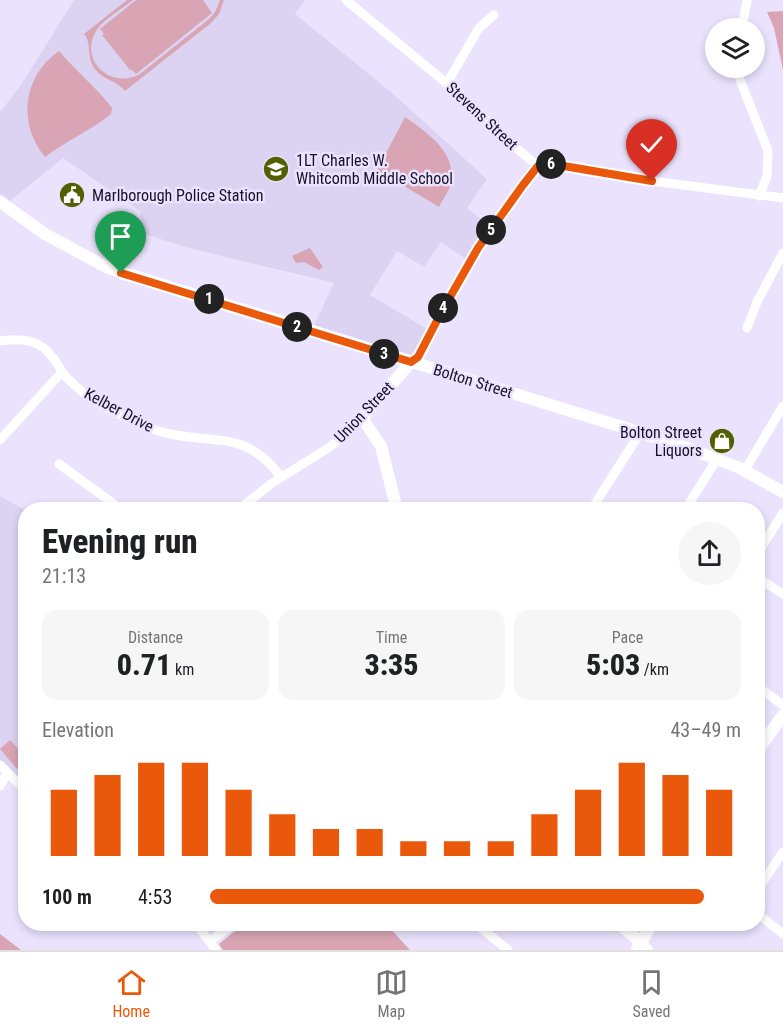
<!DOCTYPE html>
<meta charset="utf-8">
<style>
body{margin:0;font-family:"Roboto Condensed",sans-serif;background:#f6f6f6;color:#202124;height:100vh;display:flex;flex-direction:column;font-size:22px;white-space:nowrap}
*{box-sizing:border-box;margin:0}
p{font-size:20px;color:#757577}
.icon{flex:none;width:33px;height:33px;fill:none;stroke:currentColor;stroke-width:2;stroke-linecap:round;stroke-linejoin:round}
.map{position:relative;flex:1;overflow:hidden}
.details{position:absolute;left:18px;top:502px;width:747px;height:429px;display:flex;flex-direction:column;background:#fff;border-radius:24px;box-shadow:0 3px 9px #0003}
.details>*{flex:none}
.tools{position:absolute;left:705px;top:18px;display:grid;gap:12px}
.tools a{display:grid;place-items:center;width:60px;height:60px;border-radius:50%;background:#fff;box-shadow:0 3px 9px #0003;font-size:30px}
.pin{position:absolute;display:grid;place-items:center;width:51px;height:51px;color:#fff;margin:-62px -26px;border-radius:50% 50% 50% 0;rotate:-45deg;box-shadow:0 0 6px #0007}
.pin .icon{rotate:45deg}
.km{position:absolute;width:30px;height:30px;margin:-15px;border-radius:50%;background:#222;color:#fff;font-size:16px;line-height:30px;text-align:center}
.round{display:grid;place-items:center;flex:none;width:63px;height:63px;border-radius:32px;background:#f6f6f6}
.summary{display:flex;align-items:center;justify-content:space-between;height:102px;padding:0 24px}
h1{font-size:33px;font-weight:800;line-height:45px}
.figures{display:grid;grid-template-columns:repeat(3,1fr);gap:9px;height:102px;padding:6px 24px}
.figures div{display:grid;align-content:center;border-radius:15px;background:#f6f6f6;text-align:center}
.figures b{font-size:30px;font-weight:800}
.figures small{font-size:16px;font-weight:400}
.figures p{font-size:16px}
.chart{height:168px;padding:12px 24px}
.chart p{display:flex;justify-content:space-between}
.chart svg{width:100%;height:108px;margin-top:6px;stroke:#ea580c;stroke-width:6}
ul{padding:0 24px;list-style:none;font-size:20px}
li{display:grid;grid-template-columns:96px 72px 1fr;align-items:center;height:45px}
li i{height:15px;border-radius:8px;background:#ea580c}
.tab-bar{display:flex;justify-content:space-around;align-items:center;height:84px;border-top:2px solid #e0e0e0;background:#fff;font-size:16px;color:#757577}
.tab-bar a{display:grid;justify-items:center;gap:3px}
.tab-bar .active{color:#ea580c}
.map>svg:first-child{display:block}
.built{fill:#dcd3f2}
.green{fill:#d9a5b5}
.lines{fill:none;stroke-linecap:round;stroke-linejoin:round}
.minor{stroke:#fff;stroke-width:9}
.major{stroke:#fff;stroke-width:12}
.route-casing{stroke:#fff;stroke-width:12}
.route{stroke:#ea580c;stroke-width:8}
.labels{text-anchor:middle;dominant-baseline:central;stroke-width:5;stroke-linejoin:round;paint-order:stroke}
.street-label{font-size:16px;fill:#191028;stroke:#ebe3fe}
.poi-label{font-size:16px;fill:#191028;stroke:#ebe3fe;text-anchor:start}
</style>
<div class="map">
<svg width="783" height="950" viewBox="0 0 783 950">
<rect width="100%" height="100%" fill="#ebe3fe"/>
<!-- built -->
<g class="built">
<polygon points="74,0 305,0 295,14 391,92 487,179 467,208 488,225 466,259 441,242 424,267 397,251 370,295 427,329 415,353 411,355 314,325 334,283 189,248 138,232 141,219 140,211 63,158 10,201 0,193 0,112 21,85"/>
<polygon points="0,496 25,510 25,785 0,760"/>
</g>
<!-- green -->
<g class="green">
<path d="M127,0h6c-12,10 -32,20 -39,35 -13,29 20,54 46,39l69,-55 6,-7 5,-12h4l-5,14 -8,9 -86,68c-9,-11 -22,-11 -30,-22 -9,-12 -3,-26 -11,-35z"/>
<polygon points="136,0 203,0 212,13 136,74 132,70 130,70 102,35 104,34 100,29"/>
<polygon points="783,11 783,70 774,28 767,12"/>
<path d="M59,51c17,20 37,36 53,57l-1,6c-21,17 -45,27 -66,43 -28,-34 -22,-81 14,-106z"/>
<path d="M405,117c23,16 54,37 45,69 -2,7 -8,14 -11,21l-35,-21h-7l-22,-12z"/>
<polygon points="310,248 323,267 319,270 304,262 296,263 292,256"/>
<polygon points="10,740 25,756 20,761 22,764 17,769 0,749"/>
<polygon points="244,924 386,924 410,950 223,950 219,944"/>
<polygon points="0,934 21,950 0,950"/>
</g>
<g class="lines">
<!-- minor -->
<g class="minor">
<polyline points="346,0 445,82 522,153 538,166 552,164 652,181 783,198"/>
<polyline points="742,28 747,0"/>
<polyline points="737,68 740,80 768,151 767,176 759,196"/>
<polyline points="447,83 479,28 494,15"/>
<polyline points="747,328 757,302 783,253"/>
<path d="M0,341c21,-3 40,-2 53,17 5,6 8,13 13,19 14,15 30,26 49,35 16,8 32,17 51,21 50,12 79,-4 115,44"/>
<polyline points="411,362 419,357 442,311 478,248 538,166"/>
<polyline points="0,440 62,372"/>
<polyline points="59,464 122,510"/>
<polyline points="745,470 783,406"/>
<polyline points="238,510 272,483 330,447 362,418"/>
<polyline points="591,510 640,433"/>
<polyline points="685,510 717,459"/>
<polyline points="758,553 783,513"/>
<polyline points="758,578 783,594"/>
<polyline points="758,687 783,705"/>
<polyline points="0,765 26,791"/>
<polyline points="0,786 7,773"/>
<polyline points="758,889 783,852"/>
<polyline points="758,914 783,934"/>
<polyline points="196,924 216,950"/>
<polyline points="476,924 508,950"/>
<polyline points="210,941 234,924"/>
</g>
<!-- major -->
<g class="major">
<polyline points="0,202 45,234 108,268 674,443 740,468 783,492"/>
<polyline points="397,510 381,446 362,418 411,362"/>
<polyline points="758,750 783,715"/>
<polyline points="619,924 636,938 647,950"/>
<polyline points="637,949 652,924"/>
</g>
</g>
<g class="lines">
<!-- route casing -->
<g class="route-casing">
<polyline id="route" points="121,273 411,362 418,357 442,311 478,248 523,185 538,166 552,164 652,181"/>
</g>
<!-- route -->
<use href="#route" class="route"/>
</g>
<!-- icons -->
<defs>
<g id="school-disc" transform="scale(1.35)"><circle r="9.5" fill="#526001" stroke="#ebe3fe"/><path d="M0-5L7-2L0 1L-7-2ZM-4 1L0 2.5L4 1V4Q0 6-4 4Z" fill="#fff"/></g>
<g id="civic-disc" transform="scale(1.35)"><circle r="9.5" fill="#526001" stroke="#ebe3fe"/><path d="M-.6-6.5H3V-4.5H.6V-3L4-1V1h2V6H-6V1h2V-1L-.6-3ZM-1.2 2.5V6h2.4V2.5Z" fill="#fff"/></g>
<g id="shop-disc" transform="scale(1.35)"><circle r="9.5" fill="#526001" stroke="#ebe3fe"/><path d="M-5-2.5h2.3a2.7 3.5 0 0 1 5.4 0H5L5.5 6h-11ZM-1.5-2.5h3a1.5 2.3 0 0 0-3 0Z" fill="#fff"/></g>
</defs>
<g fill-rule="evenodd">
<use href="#school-disc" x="276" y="169"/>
<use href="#civic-disc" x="72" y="195"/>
<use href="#shop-disc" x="722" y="441"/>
</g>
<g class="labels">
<!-- street labels -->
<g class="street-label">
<text transform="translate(482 116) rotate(43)">Stevens Street</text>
<text transform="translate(473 381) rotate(17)">Bolton Street</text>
<text transform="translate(119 410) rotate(28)">Kelber Drive</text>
<text transform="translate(364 412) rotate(-46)">Union Street</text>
</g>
<!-- poi labels -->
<g class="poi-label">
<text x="296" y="160">1LT Charles W.<tspan x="296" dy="18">Whitcomb Middle School</tspan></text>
<text x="92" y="195">Marlborough Police Station</text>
<text x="702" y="432" text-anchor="end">Bolton Street<tspan x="702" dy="18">Liquors</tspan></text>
</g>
</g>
</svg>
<div class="tools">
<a><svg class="icon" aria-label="layers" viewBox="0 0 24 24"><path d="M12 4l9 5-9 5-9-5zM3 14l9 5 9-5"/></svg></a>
</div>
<div class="pin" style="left:121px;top:273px;background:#1e9e55"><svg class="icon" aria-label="arrive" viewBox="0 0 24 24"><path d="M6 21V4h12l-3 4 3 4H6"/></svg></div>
<div class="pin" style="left:652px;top:181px;background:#d93025"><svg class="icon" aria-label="check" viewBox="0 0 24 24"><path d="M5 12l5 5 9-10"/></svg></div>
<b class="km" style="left:209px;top:299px">1</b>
<b class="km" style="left:297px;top:327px">2</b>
<b class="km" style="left:384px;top:354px">3</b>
<b class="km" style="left:443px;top:308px">4</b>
<b class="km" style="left:491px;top:230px">5</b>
<b class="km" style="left:551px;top:164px">6</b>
<section class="details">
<div class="summary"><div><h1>Evening run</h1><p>21:13</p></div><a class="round"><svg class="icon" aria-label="share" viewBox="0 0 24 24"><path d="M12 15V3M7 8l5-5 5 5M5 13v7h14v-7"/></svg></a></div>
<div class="figures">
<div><p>Distance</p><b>0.71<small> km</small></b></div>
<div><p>Time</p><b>3:35</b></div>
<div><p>Pace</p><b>5:03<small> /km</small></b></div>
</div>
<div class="chart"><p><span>Elevation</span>43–49 m</p>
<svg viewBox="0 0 160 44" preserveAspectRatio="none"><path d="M5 44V17M15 44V11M25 44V6M35 44V6M45 44V17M55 44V27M65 44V33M75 44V33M85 44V38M95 44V38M105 44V38M115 44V27M125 44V17M135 44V6M145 44V11M155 44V17"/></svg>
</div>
<ul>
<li><b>100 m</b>4:53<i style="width:93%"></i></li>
</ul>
</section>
</div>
<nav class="tab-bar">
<a class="active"><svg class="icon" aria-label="home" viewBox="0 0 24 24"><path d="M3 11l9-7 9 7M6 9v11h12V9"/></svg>Home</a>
<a><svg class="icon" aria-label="map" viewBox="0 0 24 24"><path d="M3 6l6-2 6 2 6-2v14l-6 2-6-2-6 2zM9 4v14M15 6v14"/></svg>Map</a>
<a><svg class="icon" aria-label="saved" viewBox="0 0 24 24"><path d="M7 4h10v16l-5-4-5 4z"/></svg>Saved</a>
</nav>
